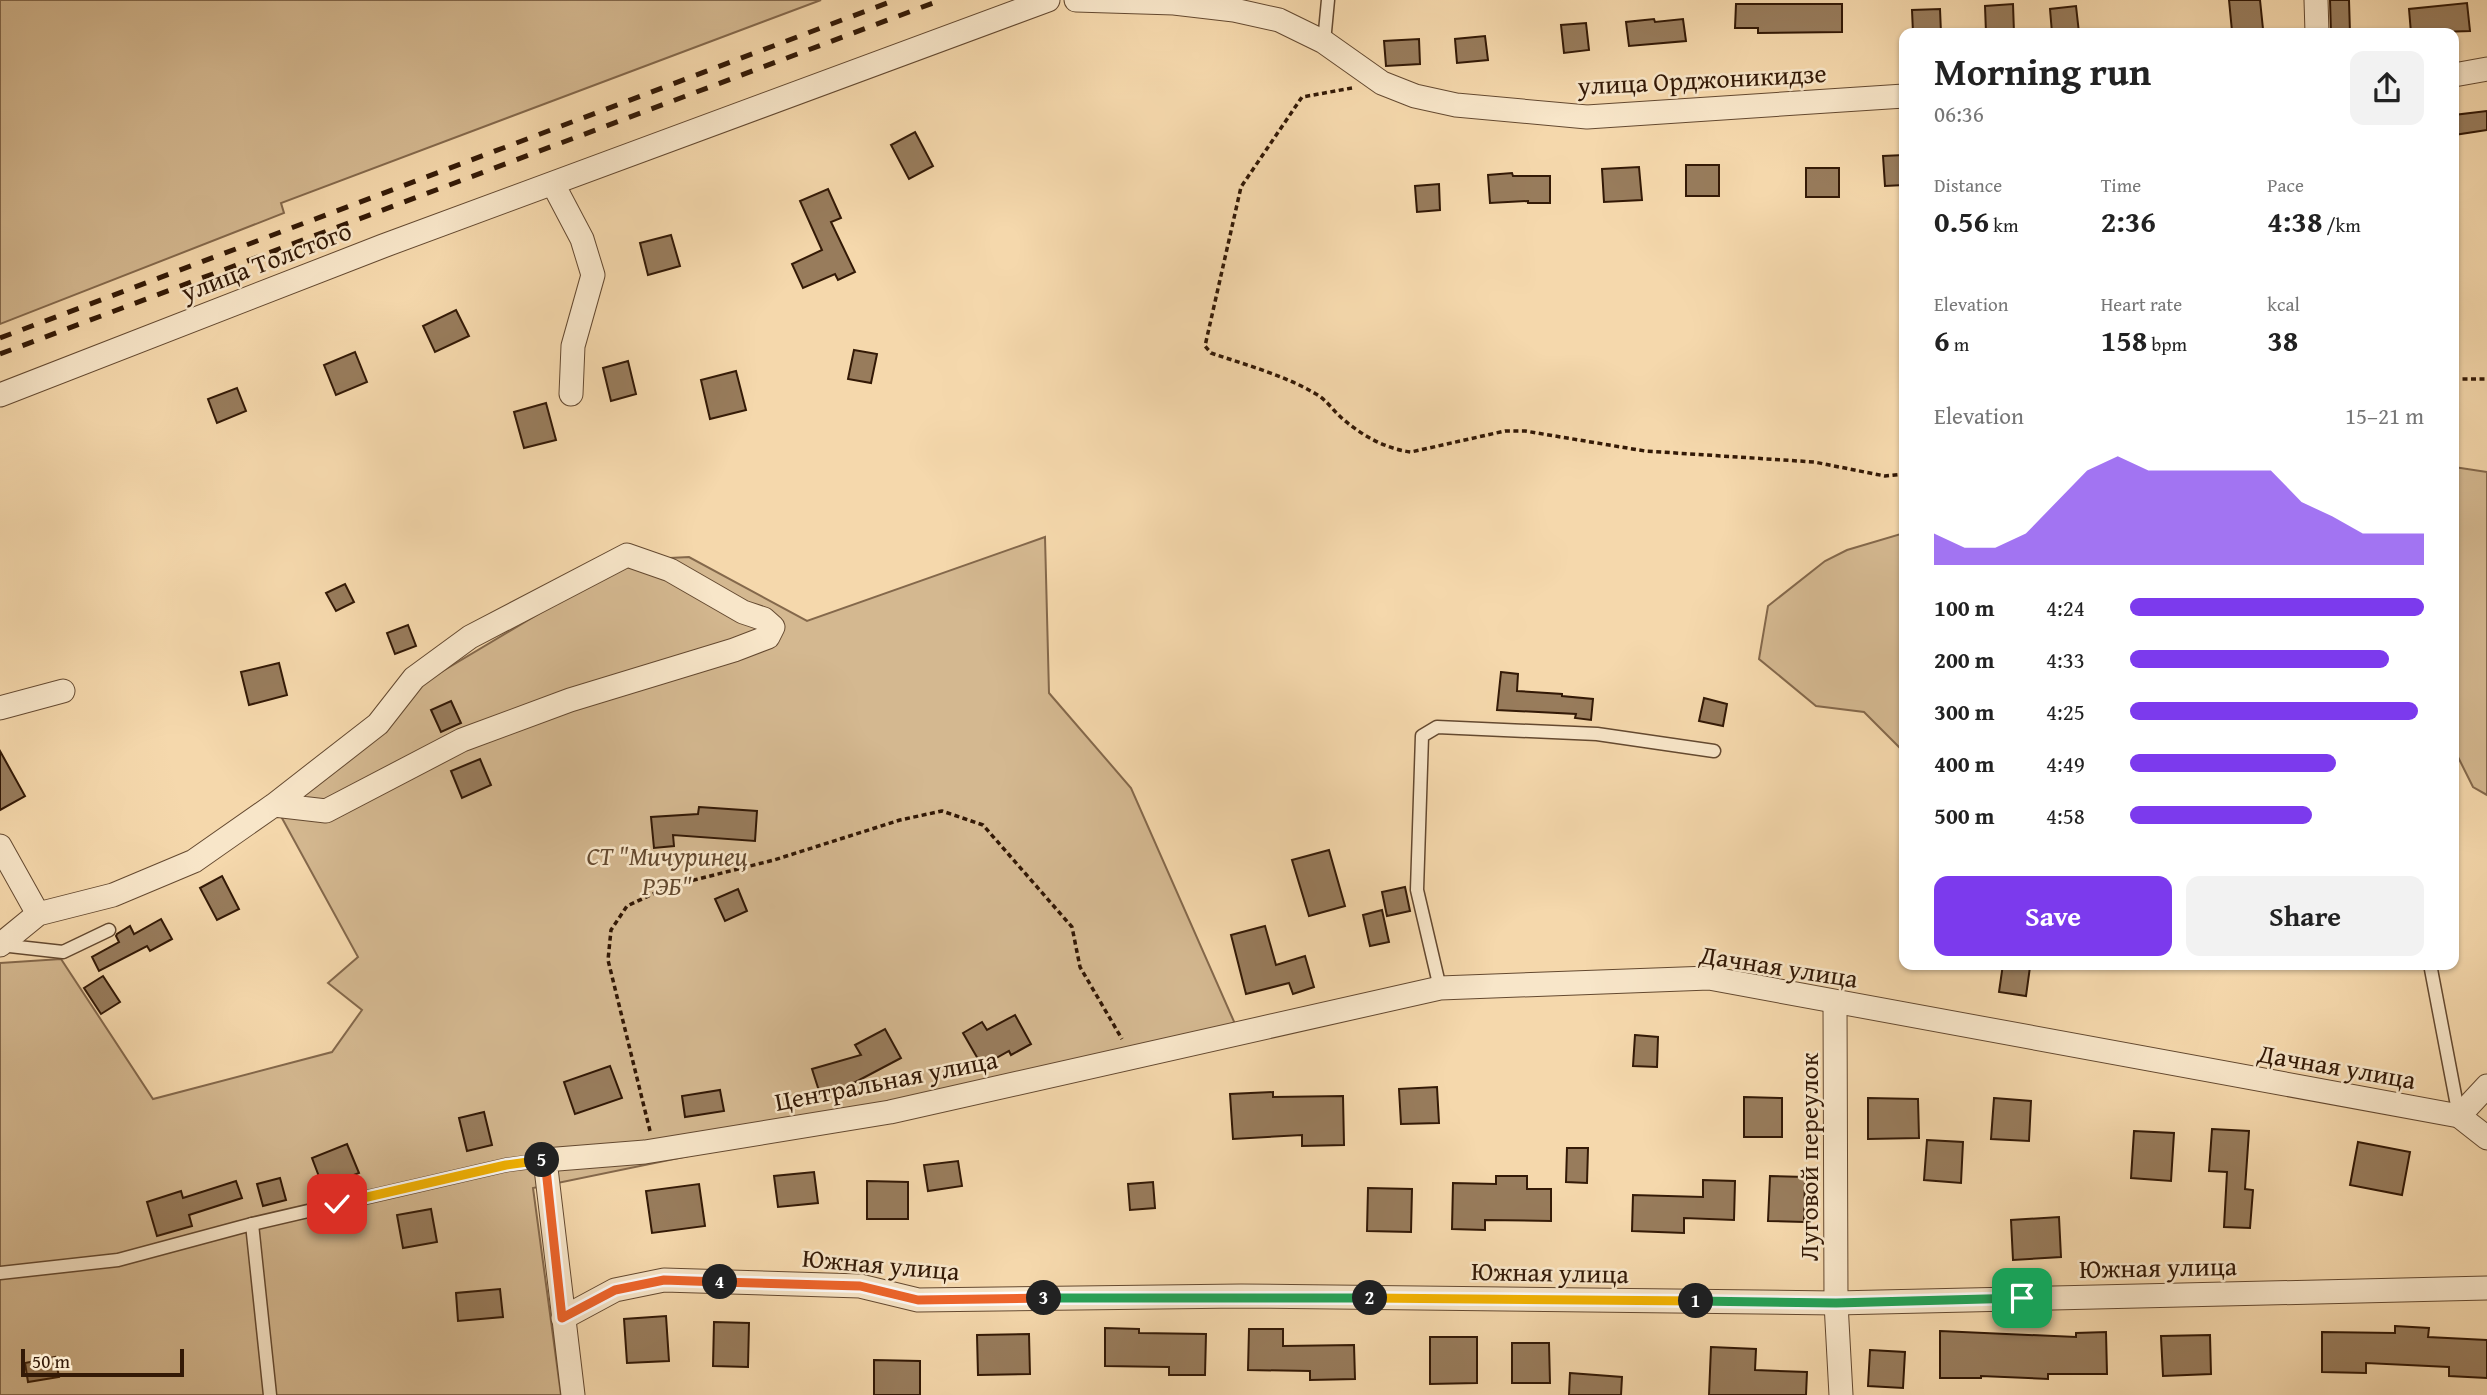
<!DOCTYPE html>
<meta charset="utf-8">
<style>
body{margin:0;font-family:"Gentium Book Plus",serif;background:#f2f2f2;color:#222;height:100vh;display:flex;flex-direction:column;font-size:26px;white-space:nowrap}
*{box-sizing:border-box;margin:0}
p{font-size:23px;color:#767676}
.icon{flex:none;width:38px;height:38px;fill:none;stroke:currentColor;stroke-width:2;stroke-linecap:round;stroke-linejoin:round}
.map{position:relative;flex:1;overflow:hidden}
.sheet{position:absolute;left:1899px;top:28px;width:560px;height:942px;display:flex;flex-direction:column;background:#fff;border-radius:14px;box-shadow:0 2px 5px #0004}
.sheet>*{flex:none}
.scale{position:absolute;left:21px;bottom:18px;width:163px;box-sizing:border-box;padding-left:7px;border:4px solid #331906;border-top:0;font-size:19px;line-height:24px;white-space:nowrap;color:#331906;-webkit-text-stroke:5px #f8e6c9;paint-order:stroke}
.pin{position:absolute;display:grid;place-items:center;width:60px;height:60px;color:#fff;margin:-30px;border-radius:14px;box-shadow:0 4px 10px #0006}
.km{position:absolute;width:35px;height:35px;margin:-18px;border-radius:50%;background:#222;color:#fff;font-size:19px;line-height:35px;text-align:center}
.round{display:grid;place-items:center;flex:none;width:74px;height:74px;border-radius:14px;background:#f2f2f2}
.summary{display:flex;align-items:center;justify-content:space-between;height:119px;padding:0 35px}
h1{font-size:38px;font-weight:600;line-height:52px}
.figures{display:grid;grid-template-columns:repeat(3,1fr);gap:10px;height:119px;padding:7px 35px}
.figures div{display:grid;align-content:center}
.figures b{font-size:30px;font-weight:600}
.figures small{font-size:19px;font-weight:400}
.figures p{font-size:19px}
.chart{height:196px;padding:14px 35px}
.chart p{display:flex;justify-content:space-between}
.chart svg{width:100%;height:126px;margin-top:7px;fill:#7c3aed;opacity:.7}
.button{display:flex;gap:14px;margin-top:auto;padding:14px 35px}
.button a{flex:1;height:80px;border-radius:14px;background:#7c3aed;color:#fff;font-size:28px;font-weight:600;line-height:80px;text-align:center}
.button a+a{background:#f2f2f2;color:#222}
ul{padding:0 35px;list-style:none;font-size:23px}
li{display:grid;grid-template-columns:112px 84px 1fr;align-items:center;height:52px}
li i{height:18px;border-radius:9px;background:#7c3aed}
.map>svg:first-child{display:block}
.green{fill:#d4b890;stroke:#84684b;stroke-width:2}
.building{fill:#987c5c;stroke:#331906;stroke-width:2}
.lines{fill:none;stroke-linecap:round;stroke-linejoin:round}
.lane-casing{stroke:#644930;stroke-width:15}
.street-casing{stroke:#644930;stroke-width:25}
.path{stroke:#331906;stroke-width:3.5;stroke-dasharray:5 3.5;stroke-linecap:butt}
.lane{stroke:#f8e6c9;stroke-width:12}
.street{stroke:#f8e6c9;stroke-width:23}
.rail{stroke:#331906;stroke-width:5;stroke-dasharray:12 12;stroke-linecap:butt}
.split-1-casing{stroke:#fff;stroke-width:14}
.split-2-casing{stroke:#fff;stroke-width:14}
.split-3-casing{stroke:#fff;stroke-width:14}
.split-4-casing{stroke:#fff;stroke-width:14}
.split-5-casing{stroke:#fff;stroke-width:14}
.split-6-casing{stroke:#fff;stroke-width:14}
.split-1{stroke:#22a559;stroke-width:9}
.split-2{stroke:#f5b400;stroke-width:9}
.split-3{stroke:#22a559;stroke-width:9}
.split-4{stroke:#f0652b;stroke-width:9}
.split-5{stroke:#f0652b;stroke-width:9}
.split-6{stroke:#f5b400;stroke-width:9}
.labels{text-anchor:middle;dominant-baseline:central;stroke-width:5;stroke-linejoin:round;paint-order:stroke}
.street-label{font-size:26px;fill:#331906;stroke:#f8e6c9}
.park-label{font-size:26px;font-style:italic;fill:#63492f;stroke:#f8e6c9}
</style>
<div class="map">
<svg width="2487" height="1395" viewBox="0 0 2487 1395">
<rect width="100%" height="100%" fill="#f5d8ac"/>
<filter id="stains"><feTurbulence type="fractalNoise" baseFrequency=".00286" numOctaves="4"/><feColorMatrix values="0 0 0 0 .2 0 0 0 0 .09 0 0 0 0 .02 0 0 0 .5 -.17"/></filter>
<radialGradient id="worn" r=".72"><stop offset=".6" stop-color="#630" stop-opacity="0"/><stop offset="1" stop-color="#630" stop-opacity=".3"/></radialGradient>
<!-- green -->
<g class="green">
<polygon points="0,0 821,0 281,203 284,213 0,324"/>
<polygon points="2454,467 2487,472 2487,795 2473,787 2454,749"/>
<polygon points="1904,533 1904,752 1864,712 1816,706 1759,659 1768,606 1825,561 1847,550"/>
<polygon points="1045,537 1049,693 1131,788 1243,1042 533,1188 561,1395 0,1395 0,963 61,959 153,1099 332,1052 362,1010 328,983 358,957 277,809 426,681 629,560 689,557 807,621"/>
</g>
<!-- building -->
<g class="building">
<polygon points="2229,0 2260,0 2263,29 2232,31"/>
<polygon points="2330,0 2349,0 2350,33 2331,33"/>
<polygon points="2467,3 2470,31 2411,33 2409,9"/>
<polygon points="1736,4 1842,4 1842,32 1758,33 1758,28 1735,28"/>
<polygon points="2013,4 2014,33 1986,33 1985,6"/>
<polygon points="2076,6 2079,33 2052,33 2050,9"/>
<polygon points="1940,9 1941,33 1913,33 1912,10"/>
<polygon points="1654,19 1655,22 1683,19 1686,41 1629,46 1626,22"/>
<polygon points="1586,23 1589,50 1564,53 1561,25"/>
<polygon points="1485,36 1488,60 1457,63 1455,39"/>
<polygon points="1419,39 1420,64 1386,66 1384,41"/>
<polygon points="2487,111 2487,130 2454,135 2454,115"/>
<polygon points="915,132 933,166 909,179 891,145"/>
<polygon points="1904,155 1904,185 1885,186 1883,156"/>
<rect x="1686" y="165" width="33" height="31"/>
<polygon points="1639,167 1642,200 1604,202 1602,169"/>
<rect x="1806" y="168" width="33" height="29"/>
<polygon points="1512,173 1513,176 1550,176 1550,203 1528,203 1528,201 1490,203 1488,175"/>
<polygon points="1439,184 1440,210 1417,212 1415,186"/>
<polygon points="828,189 841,218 831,222 855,272 838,280 835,274 803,288 792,264 822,250 800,201"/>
<polygon points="671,235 680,266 648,275 640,243"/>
<polygon points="456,310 469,336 435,352 423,326"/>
<polygon points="854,350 877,354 871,383 848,379"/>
<polygon points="355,352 367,382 336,395 324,365"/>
<polygon points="628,361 636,394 611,401 603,368"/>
<polygon points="736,371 746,410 710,419 701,380"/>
<polygon points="237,388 246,411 217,423 208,399"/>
<polygon points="546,403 556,440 524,448 514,412"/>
<polygon points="345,584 354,602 336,611 326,593"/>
<polygon points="408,625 416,646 395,654 387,633"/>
<polygon points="279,663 287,695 249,705 241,672"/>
<polygon points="1501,672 1518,674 1517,691 1562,694 1562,696 1593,699 1591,720 1575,718 1576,714 1497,710"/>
<polygon points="1704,698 1727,704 1723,726 1699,721"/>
<polygon points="451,701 461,723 441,732 431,710"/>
<polygon points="0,751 25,796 0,810"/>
<polygon points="480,759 491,785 462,798 451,771"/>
<polygon points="699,807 757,811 755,841 673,835 674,846 654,848 651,817 698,814"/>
<polygon points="1329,850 1345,906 1309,916 1292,860"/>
<polygon points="222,876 239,909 217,920 200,888"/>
<polygon points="1405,887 1410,911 1387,916 1382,892"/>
<polygon points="738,889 747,911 725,921 715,899"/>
<polygon points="1382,910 1389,942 1370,946 1363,915"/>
<polygon points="161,919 172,939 150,951 147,946 99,971 92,957 119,942 116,936 117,934 130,926 134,934"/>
<polygon points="1265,926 1276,965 1305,956 1314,987 1293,994 1289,983 1246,994 1231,935"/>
<polygon points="2003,964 2030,967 2026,996 1999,992"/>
<polygon points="103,976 120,1002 101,1014 84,988"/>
<polygon points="1015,1015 1031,1044 1011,1055 1009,1051 982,1066 963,1033 982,1022 987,1030"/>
<polygon points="885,1029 901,1058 848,1086 820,1094 812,1069 861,1055 855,1045"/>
<polygon points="1635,1035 1658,1037 1657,1067 1633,1066"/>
<polygon points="610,1066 622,1098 575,1114 564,1082"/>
<polygon points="1437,1087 1439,1123 1401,1124 1399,1089"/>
<polygon points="720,1090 724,1111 685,1117 682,1096"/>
<polygon points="1273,1092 1273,1097 1343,1096 1344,1145 1302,1146 1302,1135 1233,1139 1230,1094"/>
<polygon points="1744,1097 1782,1098 1782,1137 1744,1137"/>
<polygon points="1868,1098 1918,1099 1919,1138 1868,1139"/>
<polygon points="1994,1098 2031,1101 2029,1141 1991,1139"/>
<polygon points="484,1112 492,1145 467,1151 459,1118"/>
<polygon points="2212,1129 2249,1131 2245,1189 2253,1190 2250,1228 2224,1227 2227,1172 2209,1171"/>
<polygon points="2134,1131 2174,1133 2171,1181 2131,1178"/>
<polygon points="1927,1140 1963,1142 1961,1183 1924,1180"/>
<polygon points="2358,1142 2410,1152 2402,1195 2350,1185"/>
<polygon points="347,1144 359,1173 323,1187 312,1158"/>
<polygon points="1567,1148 1588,1148 1587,1183 1566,1182"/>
<polygon points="958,1161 962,1186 928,1191 924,1165"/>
<polygon points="814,1172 818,1203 778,1207 774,1176"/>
<polygon points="1496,1176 1527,1176 1527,1189 1551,1189 1551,1221 1485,1220 1485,1230 1452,1229 1453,1183 1496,1184"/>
<polygon points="1770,1176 1805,1177 1804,1222 1768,1221"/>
<polygon points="280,1178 286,1200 263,1206 257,1184"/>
<polygon points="1703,1180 1735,1181 1734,1220 1684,1218 1684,1233 1632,1231 1633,1195 1703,1197"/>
<polygon points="236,1181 242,1198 189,1215 192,1226 157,1236 147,1202 181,1191 183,1198"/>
<polygon points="867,1181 908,1182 908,1219 867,1219"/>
<polygon points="1153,1182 1155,1208 1130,1210 1128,1184"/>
<polygon points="699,1184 705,1226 652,1233 646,1191"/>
<polygon points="1368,1188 1412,1189 1411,1232 1367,1231"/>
<polygon points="431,1209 437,1242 403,1248 397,1215"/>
<polygon points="2059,1217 2061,1257 2013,1260 2011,1220"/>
<polygon points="500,1289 503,1317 458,1321 456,1293"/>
<polygon points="666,1316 669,1361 627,1363 624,1319"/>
<polygon points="714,1322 749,1323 748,1367 713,1366"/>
<polygon points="2395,1326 2429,1328 2428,1337 2487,1340 2487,1378 2449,1376 2449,1367 2366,1363 2366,1373 2322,1372 2322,1332 2395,1333"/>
<polygon points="1105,1328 1139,1329 1139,1333 1206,1334 1205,1375 1169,1375 1169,1367 1105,1366"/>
<polygon points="1249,1329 1283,1329 1283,1346 1354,1345 1355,1379 1310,1380 1310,1371 1248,1370"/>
<polygon points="1940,1331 2076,1337 2076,1333 2106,1332 2107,1374 2048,1374 2048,1379 1981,1376 1981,1378 1940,1378"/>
<polygon points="1029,1334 1030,1374 978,1375 977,1335"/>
<polygon points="2210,1335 2211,1374 2163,1376 2161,1336"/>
<polygon points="1430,1337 1477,1337 1477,1383 1430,1384"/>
<polygon points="1512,1343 1549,1343 1550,1383 1512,1383"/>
<polygon points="1711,1347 1756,1349 1755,1370 1807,1372 1806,1395 1709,1395"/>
<polygon points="1870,1350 1905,1352 1903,1388 1868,1386"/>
<polygon points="55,1357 59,1377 28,1382 25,1363"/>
<polygon points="874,1360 920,1361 920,1395 874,1395"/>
<polygon points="1570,1373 1622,1377 1621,1395 1569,1395"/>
</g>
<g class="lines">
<!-- lane casing -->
<g class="lane-casing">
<g id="lane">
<polyline points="1324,42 1328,0"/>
<polyline points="0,945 63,952 109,930"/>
<polyline points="2430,964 2459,1116"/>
<polyline points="1440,988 1417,890 1422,736 1437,727 1597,734 1714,751"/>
<polyline points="252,1224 270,1395"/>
<polyline points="0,1273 118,1260 252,1224 506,1165 545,1160"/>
</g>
</g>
<!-- street casing -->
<g class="street-casing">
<g id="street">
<polyline points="1076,0 1174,3 1234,10 1279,20 1324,42 1382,83 1415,96 1456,105 1587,117 1904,96"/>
<polyline points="2316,0 2317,33"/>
<polyline points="2454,75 2487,69"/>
<polyline points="553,184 582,239 593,275 573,346 571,394"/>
<polyline points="0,395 383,246 1048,0"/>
<polyline points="0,708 63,691"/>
<polyline points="0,846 38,914"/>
<polyline points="0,945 38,914 113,895 194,861 274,805 378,724 414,678 470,637 627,555 670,570 743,612 764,619 773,627 768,637 734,650 570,700 462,740 326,811 274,805"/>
<polyline points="1835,1002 1836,1303 1841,1395"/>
<polyline points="2459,1116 2487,1086"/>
<polyline points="563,1318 615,1290 664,1280 860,1286 918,1300 1241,1296 1836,1303 2487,1288"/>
<polyline points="573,1395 545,1160 645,1152 890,1112 1440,988 1709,978 2459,1116 2487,1138"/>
</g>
</g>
<!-- path -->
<g class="path">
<path d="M1352,88l-50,9 -61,90 -36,159 6,7c35,12 73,22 105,41 11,6 18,18 28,26 19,16 42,29 67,32l94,-21h20l120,20 169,11 71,14 19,-2"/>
<polyline points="2454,379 2487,379"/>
<polyline points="650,1131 608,960 611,930 627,906 670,886 774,860 900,820 942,811 983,825 1072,927 1080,967 1122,1039"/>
</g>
<!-- lane -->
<use href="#lane" class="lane"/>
<!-- street -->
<use href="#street" class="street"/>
<!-- rail -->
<g class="rail">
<polyline points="0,338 895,0"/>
<polyline points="0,354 941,0"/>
</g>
</g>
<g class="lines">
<!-- split-1 casing -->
<g class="split-1-casing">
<polyline id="split-1" points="1696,1301 1836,1303 2022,1298"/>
</g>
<!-- split-2 casing -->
<g class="split-2-casing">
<polyline id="split-2" points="1370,1298 1696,1301"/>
</g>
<!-- split-3 casing -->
<g class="split-3-casing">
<polyline id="split-3" points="1044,1298 1370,1298"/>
</g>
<!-- split-4 casing -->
<g class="split-4-casing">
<polyline id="split-4" points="720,1282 860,1286 918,1300 1044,1298"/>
</g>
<!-- split-5 casing -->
<g class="split-5-casing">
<polyline id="split-5" points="542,1160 545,1160 562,1318 615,1290 664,1280 720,1282"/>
</g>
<!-- split-6 casing -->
<g class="split-6-casing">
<polyline id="split-6" points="337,1204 506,1165 542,1160"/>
</g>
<!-- split-1 -->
<use href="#split-1" class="split-1"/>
<!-- split-2 -->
<use href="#split-2" class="split-2"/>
<!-- split-3 -->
<use href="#split-3" class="split-3"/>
<!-- split-4 -->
<use href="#split-4" class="split-4"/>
<!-- split-5 -->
<use href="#split-5" class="split-5"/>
<!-- split-6 -->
<use href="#split-6" class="split-6"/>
</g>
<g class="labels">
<!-- street labels -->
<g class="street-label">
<text transform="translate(1702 79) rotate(-3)">улица Орджоникидзе</text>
<text transform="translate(266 261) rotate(-21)">улица Толстого</text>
<text transform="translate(1779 966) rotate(9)">Дачная улица</text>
<text transform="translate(2337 1066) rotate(10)">Дачная улица</text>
<text transform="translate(886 1080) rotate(-11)">Центральная улица</text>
<text transform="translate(1808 1157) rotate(-90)">Луговой переулок</text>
<text transform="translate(881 1264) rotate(5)">Южная улица</text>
<text transform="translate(2158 1267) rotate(-1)">Южная улица</text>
<text transform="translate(1550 1272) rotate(1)">Южная улица</text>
</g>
<!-- park labels -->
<g class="park-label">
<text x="667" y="855">СТ "Мичуринец<tspan x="667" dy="30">РЭБ"</tspan></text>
</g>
</g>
<rect width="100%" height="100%" filter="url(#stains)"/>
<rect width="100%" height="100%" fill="url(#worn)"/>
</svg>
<div class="scale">50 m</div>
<div class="pin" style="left:2022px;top:1298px;background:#1e9e55"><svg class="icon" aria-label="arrive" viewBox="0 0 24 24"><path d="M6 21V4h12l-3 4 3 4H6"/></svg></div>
<div class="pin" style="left:337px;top:1204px;background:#d93025"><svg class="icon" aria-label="check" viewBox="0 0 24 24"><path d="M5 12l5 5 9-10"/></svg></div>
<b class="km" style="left:1696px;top:1301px">1</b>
<b class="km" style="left:1370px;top:1298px">2</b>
<b class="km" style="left:1044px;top:1298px">3</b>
<b class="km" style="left:720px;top:1282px">4</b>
<b class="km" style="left:542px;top:1160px">5</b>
<section class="sheet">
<div class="summary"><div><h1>Morning run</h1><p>06:36</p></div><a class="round"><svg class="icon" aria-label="share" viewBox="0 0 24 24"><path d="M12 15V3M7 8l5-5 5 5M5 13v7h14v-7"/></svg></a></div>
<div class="figures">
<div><p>Distance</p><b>0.56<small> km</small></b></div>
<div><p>Time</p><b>2:36</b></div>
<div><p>Pace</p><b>4:38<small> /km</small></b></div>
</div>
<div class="figures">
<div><p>Elevation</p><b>6<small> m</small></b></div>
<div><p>Heart rate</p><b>158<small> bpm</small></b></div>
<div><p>kcal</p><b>38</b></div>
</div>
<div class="chart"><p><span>Elevation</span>15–21 m</p>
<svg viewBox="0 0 160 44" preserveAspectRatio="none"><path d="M0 44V33L10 38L20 38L30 33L40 22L50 11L60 6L70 11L80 11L90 11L100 11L110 11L120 22L130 27L140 33L150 33L160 33V44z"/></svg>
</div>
<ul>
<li><b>100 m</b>4:24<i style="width:100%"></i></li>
<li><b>200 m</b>4:33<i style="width:88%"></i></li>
<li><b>300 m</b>4:25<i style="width:98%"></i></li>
<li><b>400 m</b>4:49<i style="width:70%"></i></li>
<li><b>500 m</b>4:58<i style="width:62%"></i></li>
</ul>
<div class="button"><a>Save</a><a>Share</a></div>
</section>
</div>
